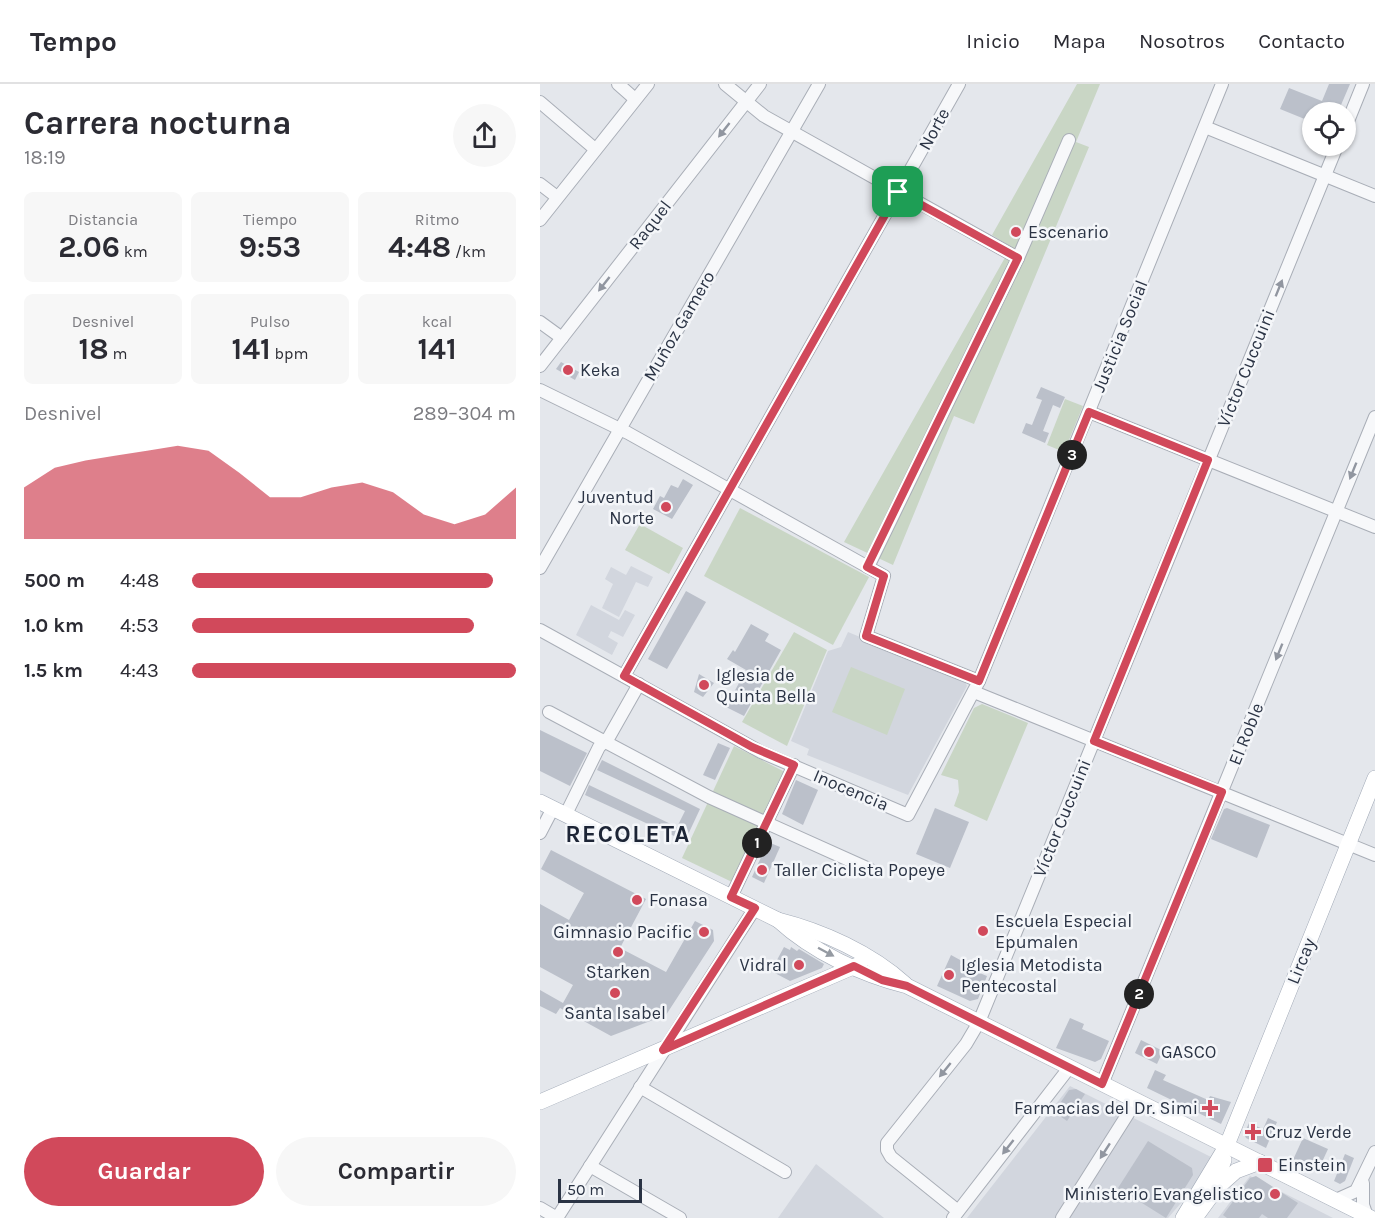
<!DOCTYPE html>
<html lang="es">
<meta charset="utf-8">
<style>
body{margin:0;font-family:Karla,sans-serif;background:#f7f7f7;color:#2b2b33;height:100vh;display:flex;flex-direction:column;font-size:22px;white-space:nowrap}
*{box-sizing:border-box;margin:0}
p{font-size:20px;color:#7c7c81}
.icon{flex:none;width:33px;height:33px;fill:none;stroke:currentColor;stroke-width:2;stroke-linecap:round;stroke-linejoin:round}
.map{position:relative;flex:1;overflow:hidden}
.side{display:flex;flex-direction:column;background:#fff;width:540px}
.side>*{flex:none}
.tools{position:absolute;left:762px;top:18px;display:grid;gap:12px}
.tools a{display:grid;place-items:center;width:54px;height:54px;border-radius:50%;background:#fff;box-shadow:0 2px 4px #0004;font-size:30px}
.scale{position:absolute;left:18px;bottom:15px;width:84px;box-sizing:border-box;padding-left:6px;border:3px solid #2b3445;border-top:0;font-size:16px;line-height:21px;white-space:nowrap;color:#2b3445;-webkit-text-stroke:4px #f4f6f9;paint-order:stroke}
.pin{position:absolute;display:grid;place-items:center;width:51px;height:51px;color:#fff;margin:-26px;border-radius:12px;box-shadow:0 3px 9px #0006}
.km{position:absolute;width:30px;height:30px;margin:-15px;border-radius:50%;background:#222;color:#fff;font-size:16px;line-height:30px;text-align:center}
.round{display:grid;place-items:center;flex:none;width:63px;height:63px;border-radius:32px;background:#f7f7f7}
.head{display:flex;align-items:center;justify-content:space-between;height:102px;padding:0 24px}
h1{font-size:33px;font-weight:700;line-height:45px}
.stats{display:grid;grid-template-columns:repeat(3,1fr);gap:9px;height:102px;padding:6px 24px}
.stats div{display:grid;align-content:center;border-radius:9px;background:#f7f7f7;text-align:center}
.stats b{font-size:30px;font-weight:700}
.stats small{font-size:16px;font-weight:400}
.stats p{font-size:16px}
.chart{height:168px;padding:12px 24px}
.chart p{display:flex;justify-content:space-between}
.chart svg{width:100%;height:108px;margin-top:6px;fill:#d1495b;opacity:.7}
.button{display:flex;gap:12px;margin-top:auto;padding:12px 24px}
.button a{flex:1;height:69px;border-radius:36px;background:#d1495b;color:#fff;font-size:24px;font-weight:700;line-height:69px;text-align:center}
.button a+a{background:#f7f7f7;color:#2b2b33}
ul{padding:0 24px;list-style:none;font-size:20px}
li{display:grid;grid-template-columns:96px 72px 1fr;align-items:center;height:45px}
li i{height:15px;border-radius:8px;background:#d1495b}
header{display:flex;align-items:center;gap:36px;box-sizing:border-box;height:84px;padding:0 30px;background:#fff;border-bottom:2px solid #e1e1e2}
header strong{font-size:28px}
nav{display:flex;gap:33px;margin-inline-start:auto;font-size:21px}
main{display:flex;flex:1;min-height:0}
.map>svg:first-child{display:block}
.built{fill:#d2d6de}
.green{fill:#c9d6c5}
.building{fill:#bbc0ca}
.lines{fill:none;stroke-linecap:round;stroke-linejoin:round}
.minor-casing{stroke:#a9aeb7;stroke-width:14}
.major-casing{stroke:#a3abb8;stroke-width:16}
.minor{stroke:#f7f8fa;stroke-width:12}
.major{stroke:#fff;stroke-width:15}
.oneway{fill:#9196a0}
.oneway2{fill:#959aa2}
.route-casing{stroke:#fff;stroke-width:12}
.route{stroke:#d1495b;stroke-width:8}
.poi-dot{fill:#d1495b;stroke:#f4f6f9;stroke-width:2}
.labels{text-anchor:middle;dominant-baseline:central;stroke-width:5;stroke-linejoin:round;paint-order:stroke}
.street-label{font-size:18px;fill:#2b3445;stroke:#f4f6f9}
.poi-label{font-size:18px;fill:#2b3445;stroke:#f4f6f9;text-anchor:start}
.district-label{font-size:24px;font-weight:bold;letter-spacing:1.5px;fill:#1d2536;stroke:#f4f6f9}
</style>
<header>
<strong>Tempo</strong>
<nav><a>Inicio</a><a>Mapa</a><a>Nosotros</a><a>Contacto</a></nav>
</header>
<main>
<section class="side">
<div class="head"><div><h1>Carrera nocturna</h1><p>18:19</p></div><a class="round"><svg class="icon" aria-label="share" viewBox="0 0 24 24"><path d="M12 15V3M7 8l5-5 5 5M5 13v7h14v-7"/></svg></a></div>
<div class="stats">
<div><p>Distancia</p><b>2.06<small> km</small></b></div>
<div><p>Tiempo</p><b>9:53</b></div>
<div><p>Ritmo</p><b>4:48<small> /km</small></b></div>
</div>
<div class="stats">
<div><p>Desnivel</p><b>18<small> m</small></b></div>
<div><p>Pulso</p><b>141<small> bpm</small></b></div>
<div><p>kcal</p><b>141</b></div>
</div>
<div class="chart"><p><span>Desnivel</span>289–304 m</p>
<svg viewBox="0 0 160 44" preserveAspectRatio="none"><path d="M0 44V23L10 15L20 12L30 10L40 8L50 6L60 8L70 17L80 27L90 27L100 23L110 21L120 25L130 34L140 38L150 34L160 23V44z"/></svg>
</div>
<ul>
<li><b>500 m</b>4:48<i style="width:93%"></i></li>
<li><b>1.0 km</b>4:53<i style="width:87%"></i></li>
<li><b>1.5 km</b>4:43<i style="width:100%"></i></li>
</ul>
<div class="button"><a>Guardar</a><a>Compartir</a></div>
</section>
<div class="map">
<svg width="835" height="1134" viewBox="0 0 835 1134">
<rect width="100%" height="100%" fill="#e4e7ec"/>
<!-- built -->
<g class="built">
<polygon points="91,482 113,493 108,503 96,498 79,533 62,524 73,500 65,495 71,483 86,491"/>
<polygon points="51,521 79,536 85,526 95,531 83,553 71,547 68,553 78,559 72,571 36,551"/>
<polygon points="308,548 424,596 427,602 368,711 267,671 269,665 251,657 288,567 301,563"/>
<polygon points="530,1002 671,1073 648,1111 628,1134 427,1134"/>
<polygon points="276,1080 344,1134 238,1134"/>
<polygon points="710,1092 793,1134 678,1134"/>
</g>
<!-- green -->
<g class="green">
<polygon points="537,0 560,0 536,58 549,63 434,340 414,332 353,481 304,458 471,163 452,151"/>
<polygon points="525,315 543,322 524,368 507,361"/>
<polygon points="200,424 329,493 293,561 164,492"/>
<polygon points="100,440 143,464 129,490 85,466"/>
<polygon points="254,548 287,566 247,662 202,638"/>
<polygon points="311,583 365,605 347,651 292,628"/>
<polygon points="442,620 488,639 447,737 414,722 419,708 418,696 401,691 434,624"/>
<polygon points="194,662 243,687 244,690 192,798 142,774"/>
</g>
<!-- building -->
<g class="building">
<polygon points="789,0 810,0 798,28 772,28 772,38 740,25 749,4 782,17"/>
<polygon points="21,278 39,288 35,296 16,285"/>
<polygon points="501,303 525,313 520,324 513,321 503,347 509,349 505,359 482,349 486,339 492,341 502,316 496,314"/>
<polygon points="143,395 153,401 132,435 113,425 120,412 124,414 131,401 138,404"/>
<polygon points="146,507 166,518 127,585 108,575"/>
<polygon points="211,540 229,550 225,557 241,566 204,632 186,623 206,586 187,575 193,566 195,568"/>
<polygon points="159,590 174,599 163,613 154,608"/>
<polygon points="0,646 47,669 30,702 0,687"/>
<polygon points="178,659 190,664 175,696 163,691"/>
<polygon points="62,676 160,725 145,757 45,711 49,701 137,743 145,727 57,686"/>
<polygon points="256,696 278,706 263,741 242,730"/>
<polygon points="395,724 429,738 410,784 376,770"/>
<polygon points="687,724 730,741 717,774 671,755 684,725"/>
<polygon points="228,758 240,763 224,799 212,793"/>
<polygon points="11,766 106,815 80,864 126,888 155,837 173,846 174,857 126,931 71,952 20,924 16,930 0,922 0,906 23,919 33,901 0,883 0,820 29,836 44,809 1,785"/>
<polygon points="244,863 250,866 251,863 257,867 259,865 284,880 282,884 250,897 231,887"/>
<polygon points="411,871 422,877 420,881 447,892 438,915 430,917 397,902"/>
<polygon points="530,934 544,940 542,945 569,957 561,975 555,978 516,964"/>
<polygon points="601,956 623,967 617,980 595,969"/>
<polygon points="615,986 626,991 623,996 668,1016 670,1012 691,1018 681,1040 607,1004"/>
<polygon points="536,1005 545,1010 527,1037 514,1028 529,1006"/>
<polygon points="728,1034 737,1038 726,1064 706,1054 704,1050 709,1039 723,1045"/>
<polygon points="763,1054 788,1065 777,1089 752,1078"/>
<polygon points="608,1057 652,1084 653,1091 626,1134 578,1104"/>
<polygon points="805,1070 814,1074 805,1097 800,1100 794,1097"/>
<polygon points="716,1092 758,1119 747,1134 728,1134 722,1130 719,1134 687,1134 683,1131 710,1094"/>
</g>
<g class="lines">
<!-- minor casing -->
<g class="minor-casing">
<g id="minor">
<polyline points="78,0 95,15"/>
<polyline points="185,0 224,32 478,174"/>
<polyline points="0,18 55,65"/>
<polyline points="806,42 823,0"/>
<polyline points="665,43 835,112"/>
<polyline points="0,100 17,113"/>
<polyline points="0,136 108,0"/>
<polyline points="0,238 22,254"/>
<polyline points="0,282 220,0"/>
<polyline points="0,306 88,349 344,492 326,552 439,597"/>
<polyline points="549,328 835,443"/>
<polyline points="328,483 478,174 529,56"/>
<polyline points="0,484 279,0"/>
<polyline points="0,546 221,668 368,731 439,597 682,0"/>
<polyline points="84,592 419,0"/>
<polyline points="434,608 835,771"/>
<polyline points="9,628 169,713 329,785"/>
<polyline points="26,730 59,663 69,653 99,600"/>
<polyline points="0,749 13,724"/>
<polyline points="191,813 254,681"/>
<polyline points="562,1000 835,333"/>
<polyline points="100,1003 245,1088"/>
<polyline points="50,1082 140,1134"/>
<polyline points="823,1099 823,1121 827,1132"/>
<polyline points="796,1116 816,1107 835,1068"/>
<polyline points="0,1124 17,1134"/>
<polyline points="418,1127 351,1073 347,1066 347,1059 426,960 439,938 797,62"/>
<polyline points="17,1134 215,824"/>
<polyline points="413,1134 529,984"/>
<polyline points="522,1134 596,1017"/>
</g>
</g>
<!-- major casing -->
<g class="major-casing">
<g id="major">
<path d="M0,718l238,118c44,11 93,33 127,64"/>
<path d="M238,836c35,32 84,55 129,66l464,232"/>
<polyline points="0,1018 320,880"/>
<polyline points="678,1103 696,1087 720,1078"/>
<polyline points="643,1134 687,1061 835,694"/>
<polyline points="655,1134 671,1112 684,1076"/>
</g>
</g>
<!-- minor -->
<use href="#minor" class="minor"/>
<!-- major -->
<use href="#major" class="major"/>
</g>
<!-- one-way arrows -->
<defs><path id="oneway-solid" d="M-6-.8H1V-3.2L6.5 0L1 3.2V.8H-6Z" transform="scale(1.5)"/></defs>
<g class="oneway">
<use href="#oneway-solid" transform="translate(184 46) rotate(128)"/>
<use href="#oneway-solid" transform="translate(64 200) rotate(128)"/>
<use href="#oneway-solid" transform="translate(739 204) rotate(-68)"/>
<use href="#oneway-solid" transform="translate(813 387) rotate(112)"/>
<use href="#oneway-solid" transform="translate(739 568) rotate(112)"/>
<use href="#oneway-solid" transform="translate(405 986) rotate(129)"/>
<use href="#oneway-solid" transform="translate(468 1063) rotate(128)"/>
<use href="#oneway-solid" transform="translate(565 1067) rotate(123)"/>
</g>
<use class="oneway2" href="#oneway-solid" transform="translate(286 868) rotate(28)"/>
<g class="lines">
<!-- route casing -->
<g class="route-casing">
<polygon id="route" points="358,108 478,174 327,483 344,492 326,552 439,597 549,328 668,376 554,657 682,708 562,1000 367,902 342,896 314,882 123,966 215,824 191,813 254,681 212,663 84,592"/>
</g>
<!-- route -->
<use href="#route" class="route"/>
</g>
<!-- markers -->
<g class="poi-dot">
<circle cx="476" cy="148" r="6"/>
<circle cx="28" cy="286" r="6"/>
<circle cx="126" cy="423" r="6"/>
<circle cx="164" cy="601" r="6"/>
<circle cx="222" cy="786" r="6"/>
<circle cx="97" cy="816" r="6"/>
<circle cx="443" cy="847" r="6"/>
<circle cx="164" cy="848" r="6"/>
<circle cx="78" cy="868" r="6"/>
<circle cx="259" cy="881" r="6"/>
<circle cx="409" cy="891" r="6"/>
<circle cx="75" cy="909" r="6"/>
<circle cx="609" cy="968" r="6"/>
<path d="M667 1015h6v6h6v6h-6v6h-6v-6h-6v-6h6z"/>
<path d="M710 1039h6v6h6v6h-6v6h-6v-6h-6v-6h6z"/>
<rect x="717" y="1073" width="16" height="16" rx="3"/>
<circle cx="735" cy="1110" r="6"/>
</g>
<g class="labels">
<!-- street labels -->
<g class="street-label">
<text transform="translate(394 45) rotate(-61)">Norte</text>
<text transform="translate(110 141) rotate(-52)">Raquel</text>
<text transform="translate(139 242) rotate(-60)">Muñoz Gamero</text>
<text transform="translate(580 252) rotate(-68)">Justicia Social</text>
<text transform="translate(706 284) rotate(-68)">Víctor Cuccuini</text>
<text transform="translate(706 650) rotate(-68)">El Roble</text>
<text transform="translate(311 706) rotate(23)">Inocencia</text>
<text transform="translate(522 734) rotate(-68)">Víctor Cuccuini</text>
<text transform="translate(761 877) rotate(-68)">Lircay</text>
</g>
<!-- poi labels -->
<g class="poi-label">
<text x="488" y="148">Escenario</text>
<text x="40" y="286">Keka</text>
<text x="114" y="413" text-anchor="end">Juventud<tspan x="114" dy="21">Norte</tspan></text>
<text x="176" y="591">Iglesia de<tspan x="176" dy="21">Quinta Bella</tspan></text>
<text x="234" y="786">Taller Ciclista Popeye</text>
<text x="109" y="816">Fonasa</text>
<text x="455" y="837">Escuela Especial<tspan x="455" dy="21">Epumalen</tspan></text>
<text x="152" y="848" text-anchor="end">Gimnasio Pacific</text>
<text x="247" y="881" text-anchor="end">Vidral</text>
<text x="421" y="881">Iglesia Metodista<tspan x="421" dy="21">Pentecostal</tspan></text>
<text x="78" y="888" text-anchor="middle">Starken</text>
<text x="75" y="929" text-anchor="middle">Santa Isabel</text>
<text x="621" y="968">GASCO</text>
<text x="658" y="1024" text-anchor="end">Farmacias del Dr. Simi</text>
<text x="725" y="1048">Cruz Verde</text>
<text x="738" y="1081">Einstein</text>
<text x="723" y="1110" text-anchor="end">Ministerio Evangelistico</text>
</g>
<!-- district labels -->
<g class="district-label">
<text x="88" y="750">RECOLETA</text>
</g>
</g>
</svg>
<div class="tools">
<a><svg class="icon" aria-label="locate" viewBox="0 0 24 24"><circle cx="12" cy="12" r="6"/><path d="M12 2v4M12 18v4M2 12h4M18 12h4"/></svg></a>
</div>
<div class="scale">50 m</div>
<div class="pin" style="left:358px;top:108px;background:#1e9e55"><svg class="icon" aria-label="arrive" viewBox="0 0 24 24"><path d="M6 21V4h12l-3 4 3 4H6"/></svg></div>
<b class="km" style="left:217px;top:759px">1</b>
<b class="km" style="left:599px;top:910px">2</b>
<b class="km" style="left:532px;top:371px">3</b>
</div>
</main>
